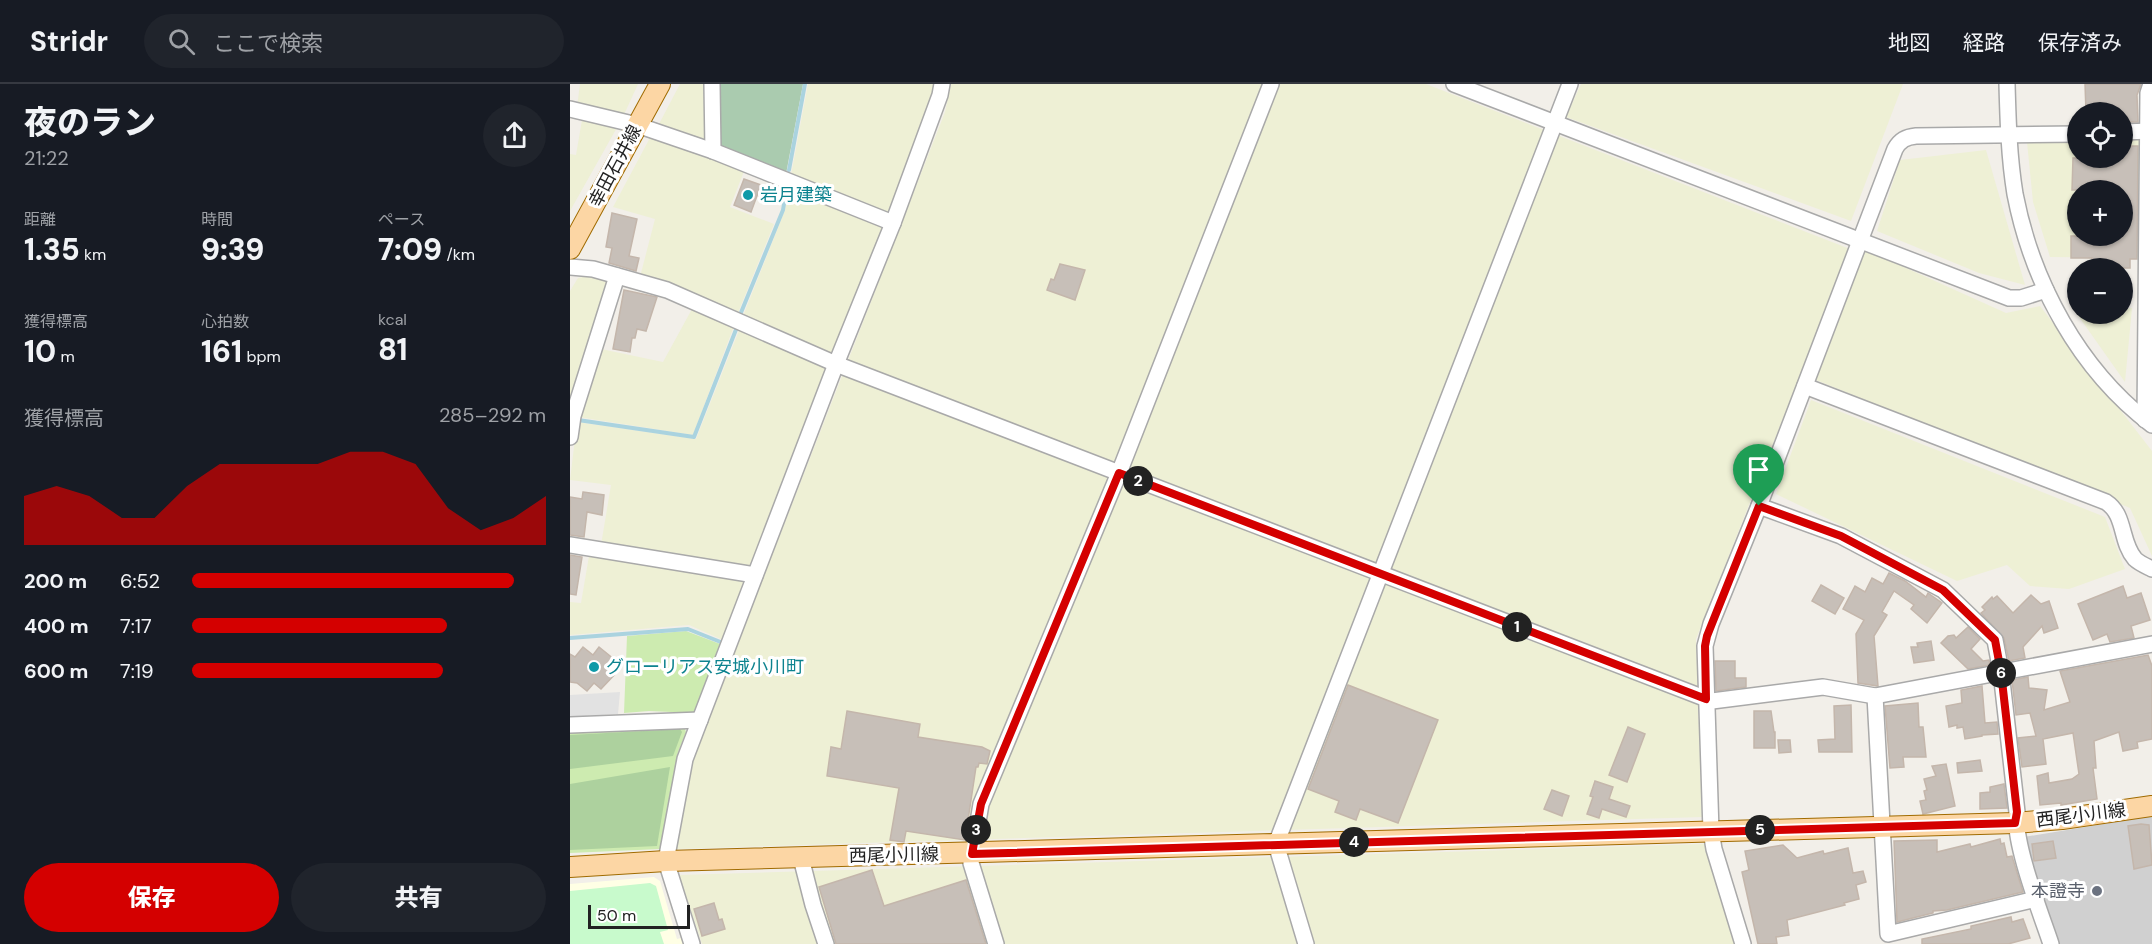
<!DOCTYPE html>
<html lang="ja">
<meta charset="utf-8">
<style>
body{margin:0;font-family:"DM Sans","Noto Sans JP",sans-serif;background:#20242c;color:#f1f3f6;height:100vh;display:flex;flex-direction:column;font-size:22px;white-space:nowrap}
*{box-sizing:border-box;margin:0}
p{font-size:20px;color:#9ea1a6}
.icon{flex:none;width:33px;height:33px;fill:none;stroke:currentColor;stroke-width:2;stroke-linecap:round;stroke-linejoin:round}
.map{position:relative;flex:1;overflow:hidden}
.side{display:flex;flex-direction:column;background:#171b24;width:570px}
.side>*{flex:none}
.controls{position:absolute;left:1497px;top:18px;display:grid;gap:12px}
.controls a{display:grid;place-items:center;width:66px;height:66px;border-radius:50%;background:#171b24;box-shadow:0 2px 4px #0004;font-size:30px}
.scale{position:absolute;left:18px;bottom:15px;width:102px;box-sizing:border-box;padding-left:6px;border:3px solid #222;border-top:0;font-size:16px;line-height:21px;white-space:nowrap;color:#222;-webkit-text-stroke:4px #fff;paint-order:stroke}
.pin{position:absolute;display:grid;place-items:center;width:51px;height:51px;color:#fff;margin:-62px -26px;border-radius:50% 50% 50% 0;rotate:-45deg;box-shadow:0 0 6px #0007}
.pin .icon{rotate:45deg}
.km{position:absolute;width:30px;height:30px;margin:-15px;border-radius:50%;background:#222;color:#fff;font-size:16px;line-height:30px;text-align:center}
.round{display:grid;place-items:center;flex:none;width:63px;height:63px;border-radius:32px;background:#20242c}
.headline{display:flex;align-items:center;justify-content:space-between;height:102px;padding:0 24px}
h1{font-size:33px;font-weight:800;line-height:45px}
.figures{display:grid;grid-template-columns:repeat(3,1fr);gap:9px;height:102px;padding:6px 24px}
.figures div{display:grid;align-content:center}
.figures b{font-size:30px;font-weight:800}
.figures small{font-size:16px;font-weight:400}
.figures p{font-size:16px}
.chart{height:168px;padding:12px 24px}
.chart p{display:flex;justify-content:space-between}
.chart svg{width:100%;height:108px;margin-top:6px;fill:#d40000;opacity:.7}
.cta{display:flex;gap:12px;margin-top:auto;padding:12px 24px}
.cta a{flex:1;height:69px;border-radius:36px;background:#d40000;color:#fff;font-size:24px;font-weight:800;line-height:69px;text-align:center}
.cta a+a{background:#20242c;color:#f1f3f6}
ul{padding:0 24px;list-style:none;font-size:20px}
li{display:grid;grid-template-columns:96px 72px 1fr;align-items:center;height:45px}
li i{height:15px;border-radius:8px;background:#d40000}
header{display:flex;align-items:center;gap:36px;box-sizing:border-box;height:84px;padding:0 30px;background:#171b24;border-bottom:2px solid #363941}
header strong{font-size:28px}
nav{display:flex;gap:33px;margin-inline-start:auto;font-size:21px}
.search{width:420px;height:54px;background:#20242c;display:flex;align-items:center;gap:15px;box-sizing:border-box;padding:0 21px;border-radius:33px;color:#9ea1a6;font-size:22px}
main{display:flex;flex:1;min-height:0}
.map>svg:first-child{display:block}
.education{fill:#ffffe5}
.religious{fill:#d0d0d0}
.farmland{fill:#eef0d5;fill-rule:evenodd}
.grass{fill:#cdebb0}
.forest{fill:#add19e}
.cemetery{fill:#aacbaf}
.park{fill:#c8facc}
.parking{fill:#e2e2e2}
.lines{fill:none;stroke-linecap:round;stroke-linejoin:round}
.stream{stroke:#aad3df;stroke-width:4}
.building{fill:#c7bfb8;stroke:#c4b6ab;stroke-width:1.5}
.minor-casing{stroke:#a9a9a9;stroke-width:18}
.major-casing{stroke:#a06b00;stroke-width:22}
.minor{stroke:#fff;stroke-width:15}
.major{stroke:#fcd6a4;stroke-width:20}
.route-casing{stroke:#fff;stroke-width:12}
.route{stroke:#d40000;stroke-width:8}
.culture-dot{fill:#0f9aa8;stroke:#fff;stroke-width:2}
.worship-dot{fill:#6b7280;stroke:#fff;stroke-width:2}
.labels{text-anchor:middle;dominant-baseline:central;stroke-width:6;stroke-linejoin:round;paint-order:stroke}
.street-label{font-size:18px;fill:#222;stroke:#fff}
.culture-label{font-size:18px;fill:#0d838f;stroke:#fff;text-anchor:start}
.worship-label{font-size:18px;fill:#5b616d;stroke:#fff;text-anchor:end}
</style>
<header>
<strong>Stridr</strong>
<div class="search"><svg class="icon" aria-label="search" viewBox="0 0 24 24"><circle cx="10" cy="10" r="6"/><path d="M15 15l6 6"/></svg>ここで検索</div>
<nav><a>地図</a><a>経路</a><a>保存済み</a></nav>
</header>
<main>
<section class="side">
<div class="headline"><div><h1>夜のラン</h1><p>21:22</p></div><a class="round"><svg class="icon" aria-label="share" viewBox="0 0 24 24"><path d="M12 15V3M7 8l5-5 5 5M5 13v7h14v-7"/></svg></a></div>
<div class="figures">
<div><p>距離</p><b>1.35<small> km</small></b></div>
<div><p>時間</p><b>9:39</b></div>
<div><p>ペース</p><b>7:09<small> /km</small></b></div>
</div>
<div class="figures">
<div><p>獲得標高</p><b>10<small> m</small></b></div>
<div><p>心拍数</p><b>161<small> bpm</small></b></div>
<div><p>kcal</p><b>81</b></div>
</div>
<div class="chart"><p><span>獲得標高</span>285–292 m</p>
<svg viewBox="0 0 160 44" preserveAspectRatio="none"><path d="M0 44V24L10 20L20 24L30 33L40 33L50 20L60 11L70 11L80 11L90 11L100 6L110 6L120 11L130 29L140 38L150 33L160 24V44z"/></svg>
</div>
<ul>
<li><b>200 m</b>6:52<i style="width:91%"></i></li>
<li><b>400 m</b>7:17<i style="width:72%"></i></li>
<li><b>600 m</b>7:19<i style="width:71%"></i></li>
</ul>
<div class="cta"><a>保存</a><a>共有</a></div>
</section>
<div class="map">
<svg width="1582" height="860" viewBox="0 0 1582 860">
<rect width="100%" height="100%" fill="#f2efe9"/>
<!-- education -->
<polygon class="education" points="84,793 90,797 107,855 115,853 117,860 0,860 0,800"/>
<!-- religious -->
<polygon class="religious" points="1582,732 1582,860 1489,860 1454,753"/>
<!-- farmland -->
<g class="farmland">
<polygon points="10,0 68,0 52,35 7,23"/>
<polygon points="110,0 137,0 137,60 89,40"/>
<polygon points="238,0 367,0 323,126 313,130 221,91"/>
<polygon points="381,0 856,0 1280,165 1126,555 1132,733 105,765 123,674 375,28"/>
<polygon points="1011,0 1333,0 1281,137 996,33"/>
<polygon points="13,30 49,40 0,127 0,70 6,71"/>
<polygon points="82,50 175,85 160,123 204,140 168,229 70,193 85,135 43,123"/>
<path d="M1569,53l2,121 -91,-1 -17,-55 -6,-60 50,-2 1,18h44l1,-20zM1508,106h44v46h-44z"/>
<polygon points="1416,66 1455,201 1409,189 1307,147 1330,76"/>
<polygon points="219,102 312,139 314,148 266,271 258,273 173,232 215,126"/>
<polygon points="1294,165 1436,229 1470,222 1582,367 1582,472 1560,424 1246,296"/>
<polygon points="22,191 34,194 37,199 0,325 0,207 8,194"/>
<polygon points="1562,224 1555,298 1507,230 1552,230 1553,225"/>
<polygon points="122,225 164,242 123,351 8,333 31,265 93,278"/>
<polygon points="170,244 254,281 257,289 183,482 175,483 31,461 41,401 0,396 7,338 126,355"/>
<polygon points="1241,316 1535,433 1555,485 1499,505 1460,502 1437,481 1387,497 1206,410"/>
<polygon points="19,472 174,495 176,500 153,556 119,541 0,551 0,518 11,519"/>
<polygon points="1135,760 1166,860 132,860 109,791"/>
</g>
<!-- grass -->
<g class="grass">
<polygon points="116,547 150,560 124,629 79,627 54,629 57,552"/>
<polygon points="114,642 116,648 108,668 90,765 0,769 0,648"/>
</g>
<!-- forest -->
<g class="forest">
<polygon points="110,645 112,648 103,672 0,685 0,651"/>
<polygon points="100,683 87,762 0,766 0,700"/>
</g>
<!-- cemetery -->
<polygon class="cemetery" points="148,0 233,0 216,90 148,64"/>
<!-- park -->
<polygon class="park" points="80,799 86,802 98,846 90,848 94,860 0,860 0,807"/>
<!-- parking -->
<polygon class="parking" points="50,608 48,630 0,633 0,611"/>
<g class="lines">
<!-- stream -->
<g class="stream">
<polyline points="219,86 235,0"/>
<polyline points="170,231 213,126 217,102"/>
<polyline points="8,336 124,353 167,243"/>
<polyline points="0,554 118,545 153,559"/>
</g>
</g>
<!-- building -->
<g class="building">
<polygon points="1515,0 1571,0 1567,11 1568,38 1552,38 1552,28 1516,28"/>
<polygon points="1552,62 1568,62 1567,175 1560,175 1560,184 1522,184 1522,174 1501,174 1501,152 1552,152 1552,106 1502,106 1503,74 1552,74"/>
<polygon points="174,95 191,101 181,128 164,121"/>
<polygon points="42,129 67,135 59,172 69,174 66,187 39,179 42,164 36,163"/>
<polygon points="490,180 515,186 505,216 477,206 481,195 484,196"/>
<polygon points="54,206 87,213 76,247 67,245 65,254 62,254 60,268 43,265"/>
<polygon points="13,408 34,411 32,431 17,428 14,453 0,451 0,413 12,415"/>
<polygon points="0,471 12,473 6,511 0,510"/>
<polygon points="1319,489 1335,497 1356,513 1358,509 1372,519 1357,539 1341,525 1344,521 1324,507 1312,528 1317,531 1304,552 1308,602 1288,599 1286,550 1294,536 1273,525 1285,502 1295,508 1302,494 1313,500"/>
<polygon points="1251,501 1274,514 1265,530 1242,517"/>
<polygon points="1553,502 1557,514 1571,509 1580,536 1561,542 1564,554 1540,558 1537,550 1523,556 1508,520"/>
<polygon points="1461,511 1471,520 1479,517 1488,544 1474,549 1472,542 1453,563 1455,574 1439,577 1434,554 1411,529 1415,526 1412,523 1422,513 1423,515 1427,512 1443,529"/>
<polygon points="1398,543 1410,555 1401,565 1413,577 1419,576 1420,581 1398,585 1371,559 1378,552 1384,551 1386,554"/>
<polygon points="1361,557 1364,576 1344,579 1341,563 1348,563 1347,559"/>
<polygon points="13,563 23,571 29,563 50,580 46,585 48,587 31,605 24,599 17,607 7,599 0,598 0,570 5,573"/>
<polygon points="1578,571 1582,582 1582,655 1567,658 1568,664 1553,667 1549,648 1524,657 1526,684 1523,684 1527,715 1491,721 1491,719 1470,721 1467,692 1478,689 1479,699 1502,695 1509,690 1503,649 1473,655 1476,680 1452,683 1448,654 1466,652 1460,629 1446,631 1442,596 1458,593 1459,604 1477,606 1474,626 1500,618 1490,587"/>
<polygon points="1145,577 1165,577 1165,594 1176,594 1176,603 1146,607"/>
<polygon points="778,601 868,636 828,739 790,725 786,736 765,728 769,717 738,705"/>
<polygon points="1412,602 1415,639 1427,638 1428,650 1412,651 1412,652 1395,655 1393,643 1387,644 1387,641 1379,643 1376,622 1392,619 1391,606"/>
<polygon points="1348,619 1349,643 1353,643 1356,673 1333,673 1334,683 1320,684 1315,622"/>
<polygon points="1281,621 1282,668 1249,668 1248,656 1265,655 1264,622"/>
<polygon points="277,627 350,640 348,653 412,663 420,667 417,680 409,679 408,683 406,683 395,756 336,747 334,758 320,756 329,704 257,692 261,663 271,665"/>
<polygon points="1184,627 1201,627 1204,648 1205,648 1205,664 1184,664"/>
<polygon points="1058,643 1075,650 1057,698 1039,691"/>
<polygon points="1208,656 1220,656 1221,668 1209,669"/>
<polygon points="1410,676 1412,687 1388,689 1387,679"/>
<polygon points="1376,680 1385,722 1353,730 1350,717 1356,716 1354,707 1357,706 1354,695 1366,692 1362,682"/>
<polygon points="1025,697 1043,703 1039,715 1060,722 1056,733 1032,725 1029,734 1017,730 1023,713 1020,712"/>
<polygon points="1434,700 1437,724 1410,725 1410,709 1420,708 1420,703"/>
<polygon points="982,706 999,712 992,732 974,725"/>
<polygon points="1571,740 1579,741 1582,781 1564,785 1558,742"/>
<polygon points="1430,755 1431,760 1434,759 1437,773 1442,772 1453,808 1377,826 1363,827 1363,829 1327,838 1324,757 1367,756 1367,768 1400,760 1401,763"/>
<polygon points="1483,757 1486,774 1464,777 1462,760"/>
<polygon points="1213,761 1227,774 1253,767 1254,770 1278,764 1283,789 1293,787 1296,798 1286,801 1289,815 1274,819 1275,821 1217,836 1219,851 1206,853 1207,860 1188,860 1172,788 1179,786 1175,767"/>
<polygon points="302,786 314,822 396,796 416,860 266,860 249,803"/>
<polygon points="144,819 149,836 152,835 155,845 132,852 124,825"/>
<polygon points="1441,833 1442,838 1453,835 1460,854 1438,860 1352,860 1352,855 1401,845 1401,842"/>
</g>
<g class="lines">
<!-- minor casing -->
<g class="minor-casing">
<g id="minor">
<polyline points="142,0 143,67"/>
<polyline points="884,0 1439,214 1451,214 1476,206"/>
<path d="M1437,0c1,37 2,73 8,110 17,88 64,176 137,231"/>
<polyline points="0,25 67,41 143,67 323,139"/>
<polyline points="1552,48 1582,47"/>
<polyline points="0,183 23,185 97,206 266,280 1142,617 1253,603 1305,612 1582,560"/>
<path d="M1235,302l301,116c20,13 14,40 29,57 4,4 11,7 17,10"/>
<polyline points="1575,336 1578,9 1581,0"/>
<polyline points="0,353 3,332 47,192"/>
<path d="M1189,422l82,30 102,54 52,50 6,32 16,140c-5,28 24,102 34,132"/>
<polyline points="0,461 185,491"/>
<polyline points="1305,612 1318,850 1466,815"/>
<polyline points="0,641 130,636"/>
<polyline points="231,774 243,821 256,860"/>
<polyline points="122,860 96,777 115,675 266,280 323,139 370,11 372,0"/>
<polyline points="426,860 401,779 411,720 549,389 701,0"/>
<polyline points="736,860 706,760 1000,0"/>
<path d="M1173,860l-29,-95 -3,-18 -6,-185 6,-22 48,-118 136,-357c5,-9 11,-12 21,-13l162,-2"/>
</g>
</g>
<!-- major casing -->
<g class="major-casing">
<g id="major">
<polyline points="0,165 90,0"/>
<polyline points="0,783 96,777 1445,739 1492,735 1582,722"/>
</g>
</g>
<!-- minor -->
<use href="#minor" class="minor"/>
<!-- major -->
<use href="#major" class="major"/>
</g>
<g class="lines">
<!-- route casing -->
<g class="route-casing">
<polygon id="route" points="549,389 1136,615 1135,562 1137,552 1189,422 1271,452 1373,506 1425,556 1431,588 1447,728 1445,739 402,770 411,720"/>
</g>
<!-- route -->
<use href="#route" class="route"/>
</g>
<!-- markers -->
<g class="culture-dot">
<circle cx="178" cy="111" r="6"/>
<circle cx="24" cy="583" r="6"/>
</g>
<circle class="worship-dot" cx="1527" cy="807" r="6"/>
<g class="labels">
<!-- street labels -->
<g class="street-label">
<text transform="translate(45 82) rotate(-62)">幸田石井線</text>
<text transform="translate(1511 731) rotate(-7)">西尾小川線</text>
<text transform="translate(324 771) rotate(-1)">西尾小川線</text>
</g>
<!-- culture labels -->
<g class="culture-label">
<text x="190" y="111">岩月建築</text>
<text x="36" y="583">グローリアス安城小川町</text>
</g>
<!-- worship labels -->
<g class="worship-label">
<text x="1515" y="807">本證寺</text>
</g>
</g>
</svg>
<div class="controls">
<a><svg class="icon" aria-label="locate" viewBox="0 0 24 24"><circle cx="12" cy="12" r="6"/><path d="M12 2v4M12 18v4M2 12h4M18 12h4"/></svg></a>
<a>+</a>
<a>−</a>
</div>
<div class="scale">50 m</div>
<div class="pin" style="left:1189px;top:422px;background:#1e9e55"><svg class="icon" aria-label="arrive" viewBox="0 0 24 24"><path d="M6 21V4h12l-3 4 3 4H6"/></svg></div>
<b class="km" style="left:947px;top:543px">1</b>
<b class="km" style="left:568px;top:397px">2</b>
<b class="km" style="left:406px;top:746px">3</b>
<b class="km" style="left:784px;top:758px">4</b>
<b class="km" style="left:1190px;top:746px">5</b>
<b class="km" style="left:1431px;top:589px">6</b>
</div>
</main>
